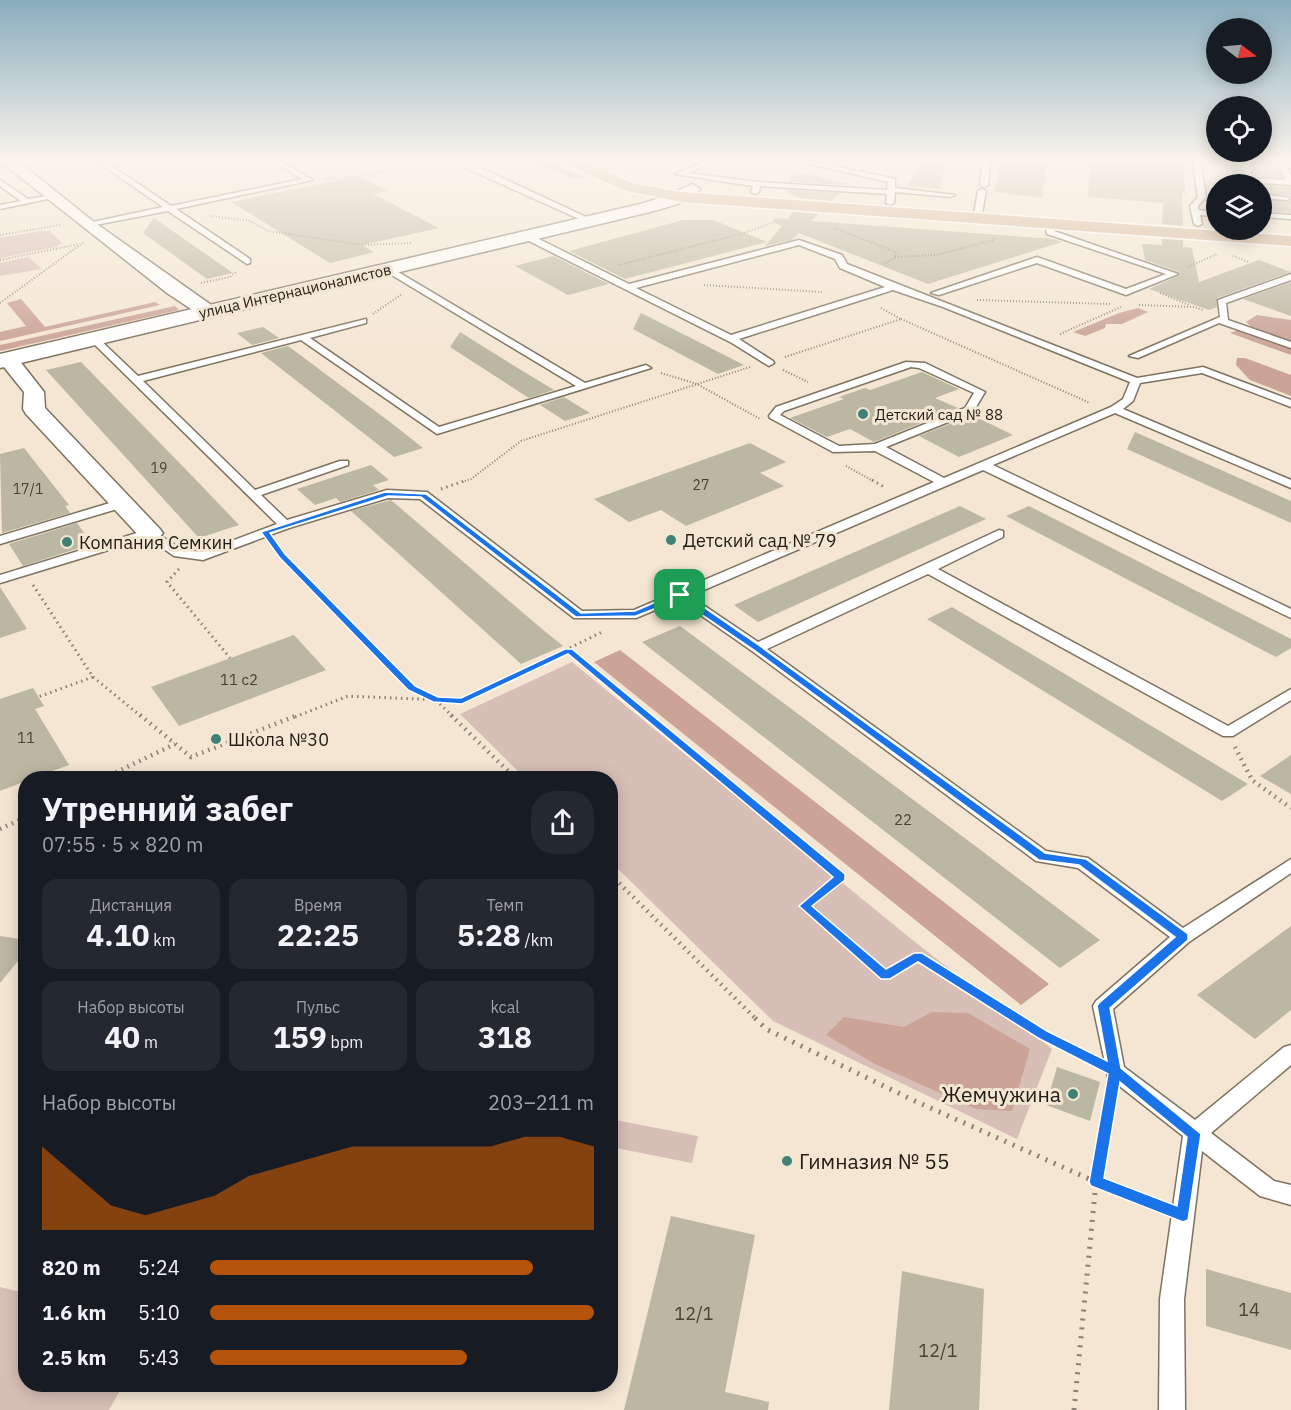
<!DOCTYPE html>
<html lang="ru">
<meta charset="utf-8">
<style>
body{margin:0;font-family:"IBM Plex Sans",sans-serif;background:#242831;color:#f1f3f6;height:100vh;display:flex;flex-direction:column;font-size:22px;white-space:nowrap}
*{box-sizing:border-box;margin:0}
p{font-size:20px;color:#9ea1a6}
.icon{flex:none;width:33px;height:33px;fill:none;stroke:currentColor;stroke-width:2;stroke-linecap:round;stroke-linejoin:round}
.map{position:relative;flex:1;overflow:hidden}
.panel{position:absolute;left:18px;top:771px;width:600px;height:621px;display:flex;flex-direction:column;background:#171b24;border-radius:24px;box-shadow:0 3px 15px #0003}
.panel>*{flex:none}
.needle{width:39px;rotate:106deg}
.controls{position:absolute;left:1206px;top:18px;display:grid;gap:12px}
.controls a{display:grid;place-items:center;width:66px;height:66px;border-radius:50%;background:#171b24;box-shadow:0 3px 15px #0003;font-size:30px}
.pin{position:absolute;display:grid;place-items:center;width:51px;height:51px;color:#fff;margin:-26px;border-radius:12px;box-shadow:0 3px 9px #0006}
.round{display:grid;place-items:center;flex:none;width:63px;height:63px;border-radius:24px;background:#242831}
.head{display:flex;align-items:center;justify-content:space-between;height:102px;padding:0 24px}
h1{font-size:33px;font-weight:700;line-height:45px}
.figures{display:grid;grid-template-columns:repeat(3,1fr);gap:9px;height:102px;padding:6px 24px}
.figures div{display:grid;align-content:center;border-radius:15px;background:#242831;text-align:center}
.figures b{font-size:30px;font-weight:700}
.figures small{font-size:16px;font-weight:400}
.figures p{font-size:16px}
.chart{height:168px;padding:12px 24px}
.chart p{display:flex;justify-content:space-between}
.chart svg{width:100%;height:108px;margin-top:6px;fill:#b45309;opacity:.7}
ul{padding:0 24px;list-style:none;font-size:20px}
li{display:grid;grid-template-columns:96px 72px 1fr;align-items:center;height:45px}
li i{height:15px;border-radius:8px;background:#b45309}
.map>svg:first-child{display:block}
.green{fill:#d7beb6}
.forest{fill:#cba397}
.building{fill:#bbb7a2}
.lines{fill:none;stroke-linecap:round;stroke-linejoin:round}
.service-casing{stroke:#7e7261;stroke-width:3}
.minor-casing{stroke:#7e7261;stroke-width:3}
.tertiary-casing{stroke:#7e7261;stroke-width:3}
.primary-casing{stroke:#fff;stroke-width:3}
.path-far3{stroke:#8a8073;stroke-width:2;stroke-dasharray:1 2;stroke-linecap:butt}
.path-far2{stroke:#8a8073;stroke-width:3;stroke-dasharray:1.5 4;stroke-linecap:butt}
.path-far1{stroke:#8a8073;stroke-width:4.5;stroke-dasharray:1.5 5;stroke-linecap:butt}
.path{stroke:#8a8073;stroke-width:5;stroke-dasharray:2 7;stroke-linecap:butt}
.service{fill:#fff;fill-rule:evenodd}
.minor{fill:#fff;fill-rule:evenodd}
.tertiary{fill:#fff;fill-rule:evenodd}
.primary{fill:#d4b195;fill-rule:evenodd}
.route{fill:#1a73e8;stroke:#fff;stroke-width:1.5;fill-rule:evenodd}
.poi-dot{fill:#3f8275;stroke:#f4e6d3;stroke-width:2}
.labels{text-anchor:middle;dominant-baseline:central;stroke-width:6;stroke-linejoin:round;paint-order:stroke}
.far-number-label{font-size:14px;fill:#484338}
.far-street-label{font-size:15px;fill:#211c15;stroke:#f4e6d3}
.far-poi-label{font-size:15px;fill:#211c15;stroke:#f4e6d3;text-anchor:start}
.number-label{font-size:15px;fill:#484338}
.poi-label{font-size:18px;fill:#211c15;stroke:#f4e6d3;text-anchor:start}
.near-number-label{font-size:18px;fill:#484338}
.near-poi-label{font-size:21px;fill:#211c15;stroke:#f4e6d3;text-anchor:end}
</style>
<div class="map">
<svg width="1291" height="1410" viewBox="0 0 1291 1410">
<rect width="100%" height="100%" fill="#f4e6d3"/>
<!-- green -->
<g class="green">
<polygon points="40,231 50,231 62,243 56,247 0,258 0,238"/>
<polygon points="28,257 42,269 0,276 0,263"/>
<polygon points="572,662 910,938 1052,1049 1017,1139 773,1021 611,862 610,778 525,778 460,714"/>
<polygon points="610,1119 698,1136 692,1163 611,1147"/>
<polygon points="0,1287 25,1293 26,1384 123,1385 109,1410 0,1410"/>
</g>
<!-- forest -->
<g class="forest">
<polygon points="525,158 541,158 584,177 574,179"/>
<polygon points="21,299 45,327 155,302 160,305 0,341 0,332 26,326 7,303"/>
<polygon points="175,306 179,310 0,351 0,345"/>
<polygon points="1138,308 1148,312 1122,324 1106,324 1105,328 1085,336 1073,332 1119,313"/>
<polygon points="1257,315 1291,320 1291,344 1255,330 1246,322"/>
<polygon points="1238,330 1291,349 1291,355 1230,333"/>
<polygon points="1237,358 1245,358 1291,375 1291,396 1250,380 1236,365"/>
<polygon points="620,650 1049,984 1021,1005 594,662"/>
<polygon points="932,1012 968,1013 1030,1049 1012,1111 976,1109 875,1064 826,1035 844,1017 904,1027"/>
</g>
<!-- building -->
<g class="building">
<polygon points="1002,158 1048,158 1042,198 994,192"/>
<polygon points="1090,158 1182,158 1186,194 1182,193 1183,226 1162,224 1163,203 1088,197"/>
<polygon points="1223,158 1237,158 1245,183 1251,184 1242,184 1241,179 1228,178"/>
<polygon points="1249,158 1275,158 1282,178 1255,176"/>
<polygon points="922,159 947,161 939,189 908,186"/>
<polygon points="792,172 819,176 826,180 850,183 847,185 790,182"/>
<polygon points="359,176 388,191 373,194 439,228 362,245 374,252 330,263 231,202"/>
<polygon points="1262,185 1291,187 1291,196 1262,192"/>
<polygon points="788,190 839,193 832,201 800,198 787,193"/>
<polygon points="1262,200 1291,201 1291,213 1262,210"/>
<polygon points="793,212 818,214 811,221 1054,239 1062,242 928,284 799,233 792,240 765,246 782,226 773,222 774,218 788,219"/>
<polygon points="154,218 197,248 233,273 207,279 143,233"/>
<polygon points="683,220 713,220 767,242 625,279 569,251"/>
<polygon points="1162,239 1183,240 1183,247 1192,248 1199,282 1259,260 1291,272 1217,298 1217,307 1209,310 1149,289 1180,275 1179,272 1145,260 1142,244 1162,245"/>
<polygon points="553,256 609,284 568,295 515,266"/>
<polygon points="1291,282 1291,316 1243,299"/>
<polygon points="641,313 687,336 744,365 718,374 633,329"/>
<polygon points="263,327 279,338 252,345 237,333"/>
<polygon points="460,332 521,370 554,390 529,398 450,347"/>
<polygon points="288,346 390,422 423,448 394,457 261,353"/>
<polygon points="81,362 198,482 239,525 199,538 46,370"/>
<polygon points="922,372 959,389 935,398 958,408 874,442 850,429 827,437 790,418 844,399 839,397 865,388 870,390"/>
<polygon points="564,397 590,413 565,421 540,405"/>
<polygon points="972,415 1013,435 959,457 919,436"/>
<polygon points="1135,432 1291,501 1291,523 1127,449"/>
<polygon points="750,443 786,462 760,473 784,486 686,526 661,510 629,522 594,499"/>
<polygon points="24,448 69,505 65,506 70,513 2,533 0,454"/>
<polygon points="371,465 389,480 373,485 379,490 340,502 336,498 315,505 297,489"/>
<polygon points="391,500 542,629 563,646 521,664 351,511"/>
<polygon points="960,506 986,519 758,622 734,605"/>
<polygon points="1029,506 1291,639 1291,648 1276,657 1006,516"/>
<polygon points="77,523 92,544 23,566 9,544"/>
<polygon points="0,587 27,629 0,638"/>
<polygon points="952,607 1065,674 1248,784 1222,801 927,619"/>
<polygon points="680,626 978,848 1100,940 1060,968 642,642"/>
<polygon points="294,635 326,670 179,726 151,687"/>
<polygon points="33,688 44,706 35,709 69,765 33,778 26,778 26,781 0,791 0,699"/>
<polygon points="1291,755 1291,794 1260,776"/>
<polygon points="1291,926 1291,1010 1255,1039 1197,995"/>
<polygon points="0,936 26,940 26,951 0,983"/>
<polygon points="1057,1067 1100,1082 1090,1121 1046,1105"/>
<polygon points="671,1216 755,1235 725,1392 769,1402 768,1410 624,1410"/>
<polygon points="1206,1269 1291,1293 1291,1350 1206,1326"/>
<polygon points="902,1271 984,1289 979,1410 889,1410"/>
</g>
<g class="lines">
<!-- service casing -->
<g class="service-casing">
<g id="service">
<polygon points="135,158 151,158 112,166 171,206 302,179 268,158 276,158 313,180 176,209 250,259 250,263 247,264 168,211 85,227 84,225 88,223 163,207 102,165"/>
<polygon points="417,158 467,158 435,164"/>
<polygon points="712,158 722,158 688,173 757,182 887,190 888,182 784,158 797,158 895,179 895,188 955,195 951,197 895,192 894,203 890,205 886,203 887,194 760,186 759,192 755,194 751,192 753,186 675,174"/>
<polygon points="983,158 991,158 988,185 984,187 980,185"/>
<polygon points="1192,158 1200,158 1206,197 1198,206 1199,210 1216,212 1216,216 1200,215 1202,224 1198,226 1194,224 1190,206 1198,197"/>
<polygon points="1239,158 1247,158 1253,178 1285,180 1277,158 1284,158 1291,176 1291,185 1247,182"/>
<polygon points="466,164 472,164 595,221 588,223 466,168"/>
<polygon points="0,180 28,199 53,195 57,197 0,209 0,205 21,201 0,186"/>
<polygon points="982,189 986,191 981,219 977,221 973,219 978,191"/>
<polygon points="1262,194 1291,198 1287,200 1262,198"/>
<polygon points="1262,213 1291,215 1291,219 1262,217"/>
<polygon points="1049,222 1053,224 1054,231 1178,274 1126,295 1037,263 939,295 931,293 1037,257 1126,289 1166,274 1047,234 1045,224"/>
<path d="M523,234h6l100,50 170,-44 43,15 5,9 290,114 66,-11 88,33v7l-89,-34 -62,10 -7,18 -10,8 168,71v8l-176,-75 -122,52 298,144v9l-308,-148 -293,126 68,46 241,-112 4,1v6l-65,32 290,157 63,-37v11l-58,36h-10l-295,-162 -161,75 279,202 42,7 95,70 108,-69v14l-102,69 -76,67 11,58 71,53 89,-73 7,-2v20l-80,68 63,48 17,4v20l-31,-9 -58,-45 -18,148 1,111h-26l1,-111 23,-163 -75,-59 -15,-71 3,-5 74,-64 -92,-69 -42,-7 -284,-210 -73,-51 -43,18h-62l-154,-119 -32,-1 -99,30 -86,32 -29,-4 -26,-18 -148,45v-8l150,-46 33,21 19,2 75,-28 -187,-184v-4h6l42,40 228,-57v4l-56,15 129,89 137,-41 -191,-115 -1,-2 4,-3 197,117 61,-18 5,3 -214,66 -136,-94 -158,41 112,109 85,-29h8v4l-87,30 26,25 100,-30 40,2 155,119 52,-1 300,-128 -59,-31 -42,1 -63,-34 -1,-2 7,-9 130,-45 19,1 60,29 -12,20 -87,35 58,31 167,-71 12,-8 7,-17 -187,-75 -50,-17 -154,49 34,22 1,2 -5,3 -37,-23 -209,-105zM799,245l36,14 5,9 45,19 -154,48 -95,-47zM911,367l8,1 55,25 -9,15 -90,36 -36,2 -59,-31 4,-4z"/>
<polygon points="1291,274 1291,280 1226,303 1228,320 1291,342 1291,348 1219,323 1138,358 1129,356 1220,317 1218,300"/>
<polygon points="123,499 129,503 127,506 0,544 0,536"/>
</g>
</g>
<!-- minor casing -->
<g class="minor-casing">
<g id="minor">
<polygon points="0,158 14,158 94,222 214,307 216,311 214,315 200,315 167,293 0,161"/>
<polygon points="8,353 15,355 44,392 45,408 159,528 163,533 159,538 150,541 141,538 26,414 23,409 24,392 0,362 1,355"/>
</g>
</g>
<!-- tertiary casing -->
<g class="tertiary-casing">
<path id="tertiary" d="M692,184l8,5c-11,14 -33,18 -50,23l-650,156v-14l640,-150 27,-8z"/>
</g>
<!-- primary casing -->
<g class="primary-casing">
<polygon id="primary" points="552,158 573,158 633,183 681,192 1291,236 1291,246 681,202 623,190"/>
</g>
<!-- path-far3 -->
<g class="path-far3">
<polyline points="517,158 547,170"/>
<polyline points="323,179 356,177 411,166"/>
<polyline points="210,216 250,221 268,231 363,245 411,243"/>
<polyline points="835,228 896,252 895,258 883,264"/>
<polyline points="0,235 60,225"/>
<polyline points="1233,256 1249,262"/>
<polyline points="895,257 936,255 994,240 995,237"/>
<polyline points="0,260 79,244"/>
<polyline points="619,265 741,234 774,222"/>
<polyline points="1188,267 1217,254"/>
<polyline points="201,283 230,277 236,272"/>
<polyline points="704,285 822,292"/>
<polyline points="1160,293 1189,305"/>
<polyline points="977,300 1110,304"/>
<polyline points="0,303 84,242"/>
<polyline points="1139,305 1194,307 1203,310"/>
<polyline points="373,314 402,294"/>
<polyline points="901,319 1090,403"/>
<polyline points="1060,334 1121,307"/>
<polyline points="785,357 901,319 879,307"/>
<polyline points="783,370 808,382"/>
<polyline points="661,373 697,384 760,419"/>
<polyline points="846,466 875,482"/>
<polyline points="462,482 471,479 521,441 750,367"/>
</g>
<!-- path-far2 -->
<g class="path-far2">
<polyline points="872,480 886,488"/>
<polyline points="441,489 467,480"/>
<polyline points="274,545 412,688 436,700 453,717"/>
<polyline points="179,569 167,582 230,658"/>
<polyline points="33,585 93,677 38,697"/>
<polyline points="569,651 648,717"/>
<polyline points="93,677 142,717"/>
<polyline points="295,717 348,696 462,701 604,631"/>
</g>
<!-- path-far1 -->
<g class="path-far1">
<polyline points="140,715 191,757 298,715"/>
<polyline points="451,715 515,778"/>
<polyline points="646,715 841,877 805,906 885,976 918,956 1019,1020"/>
<polyline points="1235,747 1252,780 1291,808"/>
<polyline points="104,778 175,744"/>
<polyline points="0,829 26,817"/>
<polyline points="610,874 757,1020"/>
</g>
<!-- path -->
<g class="path">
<polyline points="755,1018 766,1029 915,1101 1096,1182 1111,1095"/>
<polyline points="1017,1018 1091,1059"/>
<polyline points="1074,1410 1096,1182 1161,1207"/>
</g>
<!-- service -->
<use href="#service" class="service"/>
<!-- minor -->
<use href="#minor" class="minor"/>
<!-- tertiary -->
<use href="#tertiary" class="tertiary"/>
<!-- primary -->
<use href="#primary" class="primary"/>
</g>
<!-- sky -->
<linearGradient id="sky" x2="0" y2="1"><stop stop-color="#89adbe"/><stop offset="0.45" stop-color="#faf4eb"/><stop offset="1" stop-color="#faf4eb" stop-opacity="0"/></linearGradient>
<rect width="1291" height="355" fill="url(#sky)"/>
<!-- route -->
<path class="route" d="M385,492l41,2 155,119 54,-2 42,-18h6l77,53 285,207 41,6 102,75v6l-78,68 11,60 80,66 -13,86 -5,2 -92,-36 -2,-4 19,-108 -70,-36 -120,-76 -28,17h-9l-82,-73 34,-29 -265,-223 -106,50 -29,-2 -25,-12 -129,-133 -18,-25zM388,496l33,1 155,120 60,-1 43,-17 75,51 285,210 40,5 96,72 -76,66 -2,3 10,55 -60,-30 -125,-78h-8l-28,16 -74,-63 33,-26v-6l-273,-225h-7l-104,49 -23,-1 -23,-11 -130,-132 -15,-21zM1120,1082l67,55 -10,69 -73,-28z"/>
<!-- markers -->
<g class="poi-dot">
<circle cx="863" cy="414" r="6"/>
<circle cx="671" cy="540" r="6"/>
<circle cx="67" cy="542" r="6"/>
<circle cx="216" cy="739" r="6"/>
<circle cx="1073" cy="1094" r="6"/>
<circle cx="787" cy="1161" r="6"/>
</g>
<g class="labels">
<!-- far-number labels -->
<g class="far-number-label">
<text x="159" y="468">19</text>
<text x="701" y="485">27</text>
<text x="28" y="489">17/1</text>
</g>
<!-- far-street labels -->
<g class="far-street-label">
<text transform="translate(295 291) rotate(-13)">улица Интернационалистов</text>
</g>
<!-- far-poi labels -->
<g class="far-poi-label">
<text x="875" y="414">Детский сад № 88</text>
</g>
<!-- number labels -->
<g class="number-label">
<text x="239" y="679">11 с2</text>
<text x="26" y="737">11</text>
<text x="903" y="819">22</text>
</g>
<!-- poi labels -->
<g class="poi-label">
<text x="683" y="540">Детский сад № 79</text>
<text x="79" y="542">Компания Семкин</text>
<text x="228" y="739">Школа №30</text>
</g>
<!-- near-number labels -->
<g class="near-number-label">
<text x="1249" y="1309">14</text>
<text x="694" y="1313">12/1</text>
<text x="938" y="1350">12/1</text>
</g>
<!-- near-poi labels -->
<g class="near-poi-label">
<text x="1061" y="1094">Жемчужина</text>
<text x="799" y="1161" text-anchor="start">Гимназия № 55</text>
</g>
</g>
</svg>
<div class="controls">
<a><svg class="needle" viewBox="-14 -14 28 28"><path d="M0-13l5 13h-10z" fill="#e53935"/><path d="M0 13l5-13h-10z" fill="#9ea1a6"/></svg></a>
<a><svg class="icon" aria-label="locate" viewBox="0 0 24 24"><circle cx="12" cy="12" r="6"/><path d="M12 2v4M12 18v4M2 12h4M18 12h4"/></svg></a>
<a><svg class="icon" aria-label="layers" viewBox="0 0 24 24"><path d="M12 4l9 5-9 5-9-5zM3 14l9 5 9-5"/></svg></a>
</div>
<div class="pin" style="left:680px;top:595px;background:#1e9e55"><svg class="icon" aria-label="arrive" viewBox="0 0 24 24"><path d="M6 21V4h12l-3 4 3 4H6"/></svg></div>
<section class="panel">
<div class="head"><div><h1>Утренний забег</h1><p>07:55 · 5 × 820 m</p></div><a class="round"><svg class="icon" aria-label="share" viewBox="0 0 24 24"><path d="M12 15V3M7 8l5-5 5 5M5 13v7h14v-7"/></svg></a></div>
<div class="figures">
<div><p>Дистанция</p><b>4.10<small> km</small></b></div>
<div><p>Время</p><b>22:25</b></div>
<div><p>Темп</p><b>5:28<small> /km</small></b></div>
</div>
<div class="figures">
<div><p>Набор высоты</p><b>40<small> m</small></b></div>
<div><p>Пульс</p><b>159<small> bpm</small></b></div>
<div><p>kcal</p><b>318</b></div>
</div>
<div class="chart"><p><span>Набор высоты</span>203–211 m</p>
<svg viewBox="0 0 160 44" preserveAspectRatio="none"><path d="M0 44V10L10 22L20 34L30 38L40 34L50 30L60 22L70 18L80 14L90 10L100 10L110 10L120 10L130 10L140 6L150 6L160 10V44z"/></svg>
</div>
<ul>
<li><b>820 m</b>5:24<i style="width:84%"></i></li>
<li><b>1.6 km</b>5:10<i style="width:100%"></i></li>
<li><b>2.5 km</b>5:43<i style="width:67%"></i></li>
</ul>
</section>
</div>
